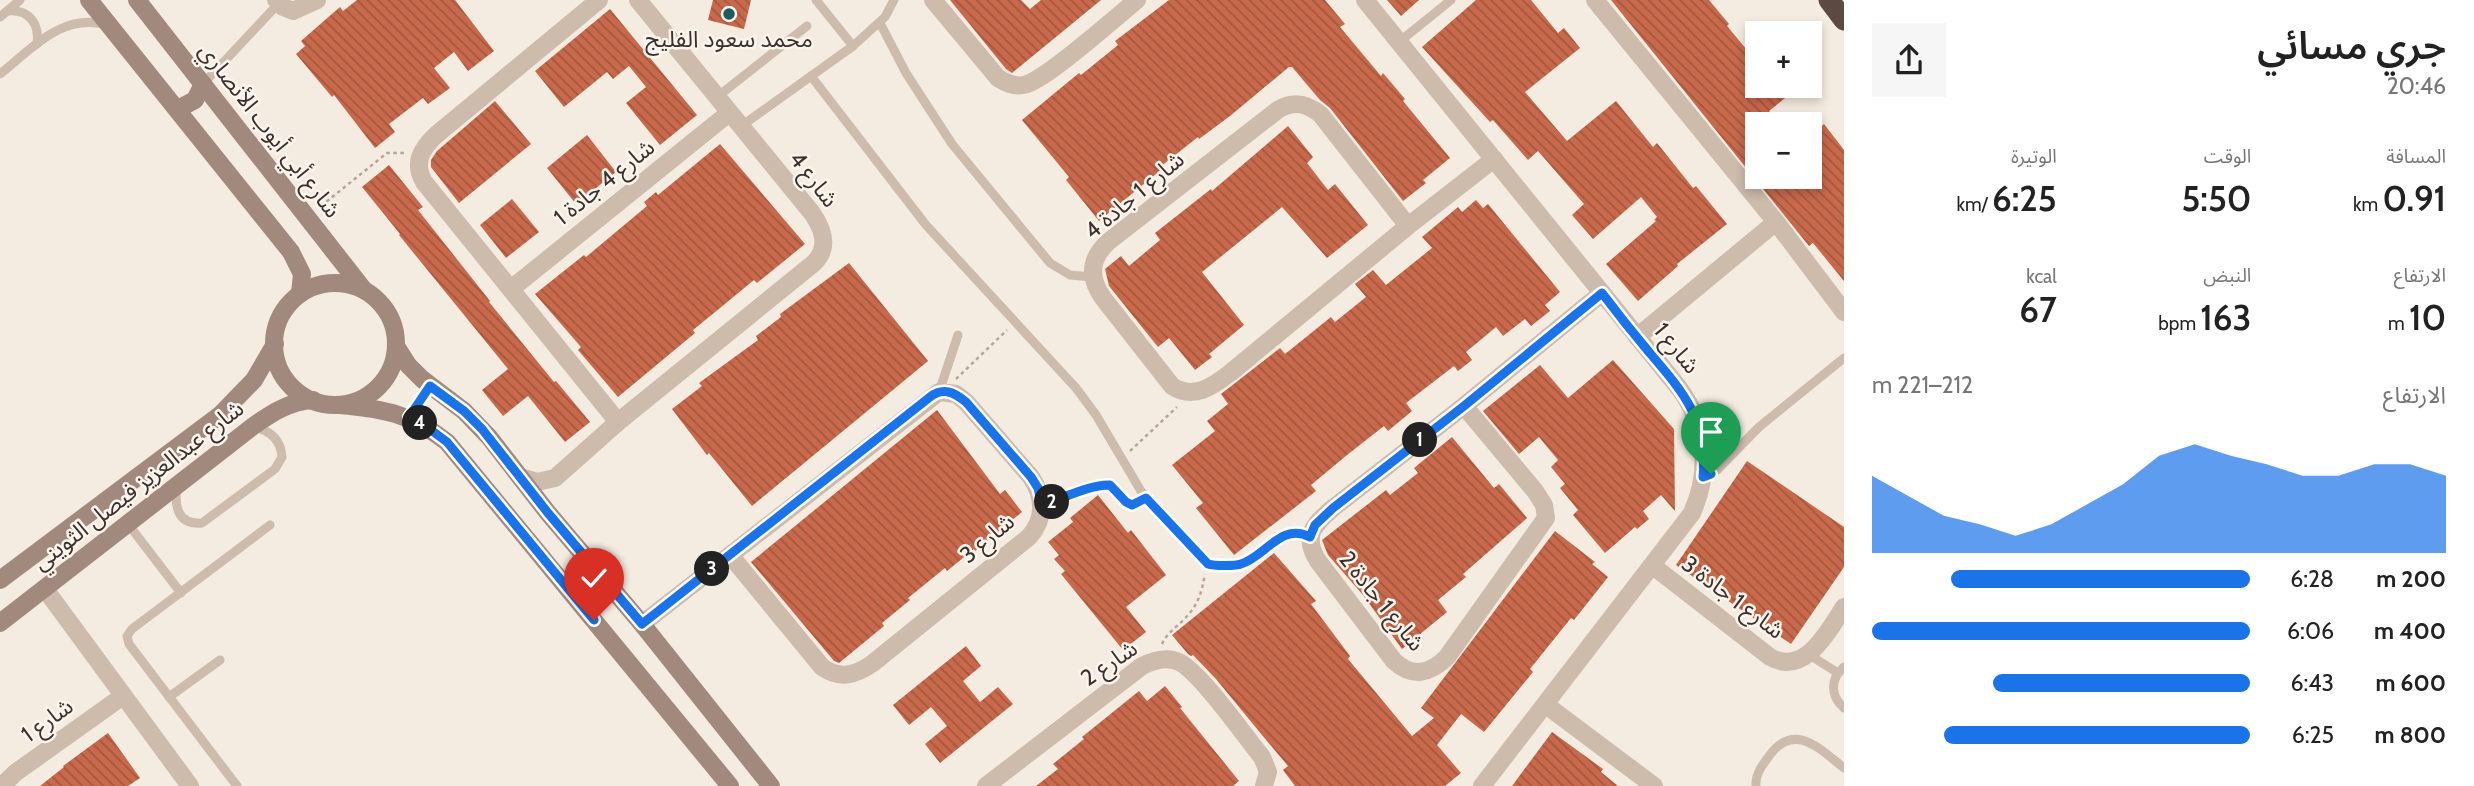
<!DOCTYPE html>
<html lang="ar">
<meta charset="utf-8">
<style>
body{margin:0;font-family:Cabin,"Noto Sans Arabic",sans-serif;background:#f6f6f6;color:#222;direction:rtl;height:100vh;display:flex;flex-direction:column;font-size:26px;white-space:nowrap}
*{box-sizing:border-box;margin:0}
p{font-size:23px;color:#767676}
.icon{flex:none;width:38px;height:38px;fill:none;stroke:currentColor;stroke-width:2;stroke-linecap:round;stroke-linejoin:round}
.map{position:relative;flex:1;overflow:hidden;direction:ltr}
.drawer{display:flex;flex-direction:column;background:#fff;width:630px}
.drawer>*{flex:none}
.controls{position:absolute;left:1745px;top:21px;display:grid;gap:14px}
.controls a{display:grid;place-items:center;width:77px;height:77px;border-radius:0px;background:#fff;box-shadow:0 4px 10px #0003;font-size:35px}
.pin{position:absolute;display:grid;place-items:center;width:60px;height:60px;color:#fff;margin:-72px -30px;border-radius:50% 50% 50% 0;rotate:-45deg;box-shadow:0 0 7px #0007}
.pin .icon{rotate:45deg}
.km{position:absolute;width:35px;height:35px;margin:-18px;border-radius:50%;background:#222;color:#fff;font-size:19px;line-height:35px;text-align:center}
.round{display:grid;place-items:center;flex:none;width:74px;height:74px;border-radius:0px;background:#f6f6f6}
.headline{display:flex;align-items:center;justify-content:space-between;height:119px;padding:0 28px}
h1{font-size:38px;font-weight:600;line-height:52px}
.stats{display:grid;grid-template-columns:repeat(3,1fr);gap:10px;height:119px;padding:7px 28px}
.stats div{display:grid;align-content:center}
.stats b{font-size:35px;font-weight:600}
.stats small{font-size:19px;font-weight:400}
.stats p{font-size:19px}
.chart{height:196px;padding:14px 28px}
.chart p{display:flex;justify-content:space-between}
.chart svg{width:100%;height:126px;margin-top:7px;fill:#1a73e8;opacity:.7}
ul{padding:0 28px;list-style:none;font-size:23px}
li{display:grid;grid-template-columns:112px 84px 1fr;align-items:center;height:52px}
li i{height:18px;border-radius:9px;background:#1a73e8}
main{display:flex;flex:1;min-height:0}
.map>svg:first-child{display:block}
.building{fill:url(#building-back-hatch)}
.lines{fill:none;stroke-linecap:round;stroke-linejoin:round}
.path{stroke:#b9a596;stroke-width:2.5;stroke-dasharray:3.5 3.5;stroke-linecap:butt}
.lane{stroke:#cdbbac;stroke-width:9}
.street{stroke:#cdbbac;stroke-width:18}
.secondary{stroke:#a18a7d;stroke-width:18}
.highway{stroke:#5c4a42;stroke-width:21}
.route-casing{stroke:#fff;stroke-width:14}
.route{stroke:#1a73e8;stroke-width:9}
.poi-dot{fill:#1f5a5e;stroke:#fbf5ee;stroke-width:2.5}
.labels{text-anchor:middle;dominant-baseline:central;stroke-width:5;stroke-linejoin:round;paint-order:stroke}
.poi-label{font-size:23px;fill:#3b302b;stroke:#fbf5ee}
.street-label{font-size:23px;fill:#3b302b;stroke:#fbf5ee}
</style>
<main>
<section class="drawer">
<div class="headline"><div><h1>جري مسائي</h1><p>20:46</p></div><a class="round"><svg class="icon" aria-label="share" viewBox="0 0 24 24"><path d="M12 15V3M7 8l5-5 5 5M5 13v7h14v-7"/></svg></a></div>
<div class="stats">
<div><p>المسافة</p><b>0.91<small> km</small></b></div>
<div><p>الوقت</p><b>5:50</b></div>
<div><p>الوتيرة</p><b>6:25<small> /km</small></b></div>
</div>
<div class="stats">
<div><p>الارتفاع</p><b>10<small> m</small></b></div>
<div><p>النبض</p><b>163<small> bpm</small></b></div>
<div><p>kcal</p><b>67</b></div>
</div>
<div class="chart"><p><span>الارتفاع</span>212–221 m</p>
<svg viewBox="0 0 160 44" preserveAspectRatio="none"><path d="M0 44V17L10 24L20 31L30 34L40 38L50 34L60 27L70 20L80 10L90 6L100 10L110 13L120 17L130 17L140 13L150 13L160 17V44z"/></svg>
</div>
<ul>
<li><b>200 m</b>6:28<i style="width:79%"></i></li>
<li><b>400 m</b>6:06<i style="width:100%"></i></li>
<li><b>600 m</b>6:43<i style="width:68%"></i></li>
<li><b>800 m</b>6:25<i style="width:81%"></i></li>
</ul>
</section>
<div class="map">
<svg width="1844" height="786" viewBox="0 0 1844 786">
<defs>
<pattern id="building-back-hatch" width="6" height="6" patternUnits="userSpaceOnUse" patternTransform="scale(1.75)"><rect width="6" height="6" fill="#c8694b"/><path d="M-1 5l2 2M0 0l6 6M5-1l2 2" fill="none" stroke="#a4573f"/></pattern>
</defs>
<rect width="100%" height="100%" fill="#f4ebe1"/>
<!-- building -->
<g class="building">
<polygon points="357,0 455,0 494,51 468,71 454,52 434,68 450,88 428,104 423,98 389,124 395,132 375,148 334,95 332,97 296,54 305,46 301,41 325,20 340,7 343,11"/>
<polygon points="713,0 751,0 744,29 708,20"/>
<polygon points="950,0 1021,0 1030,9 1041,0 1101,0 1012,73 1006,69"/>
<polygon points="1169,0 1325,0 1345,24 1340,27 1381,76 1383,73 1405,99 1403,101 1450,158 1423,180 1426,183 1403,201 1330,108 1320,100 1292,67 1289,67 1230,116 1199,139 1198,137 1160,167 1162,169 1099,221 1066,180 1069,177 1022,120 1079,73 1081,75 1118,45 1115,41"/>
<polygon points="1387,0 1419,0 1401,16"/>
<polygon points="1476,0 1531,0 1558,33 1564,28 1580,48 1525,92 1567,141 1616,101 1653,147 1657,143 1693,188 1696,186 1727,224 1677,264 1678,266 1638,301 1606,264 1656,221 1654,220 1657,217 1641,197 1593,239 1572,215 1584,204 1538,151 1528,160 1493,120 1490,122 1422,47"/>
<polygon points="1611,0 1709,0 1729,24 1727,26 1757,62 1757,86 1800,86 1769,111 1780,124 1757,124 1757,177 1810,177 1810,136 1824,124 1844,150 1844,281 1813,243 1809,246"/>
<polygon points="610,9 697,115 660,145 626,103 646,87 629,66 613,79 607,72 564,107 535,71"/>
<polygon points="495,101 531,144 459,203 431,167 431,160 437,151"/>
<polygon points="1288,126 1313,157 1307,163 1328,190 1335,184 1368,225 1327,258 1282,207 1202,272 1244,325 1209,354 1212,357 1195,370 1169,338 1158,347 1109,286 1105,269 1121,256 1129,266 1160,240 1155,233 1211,189 1212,191"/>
<polygon points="587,135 616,172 576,204 547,168"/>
<polygon points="720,144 805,244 757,283 754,280 720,308 693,330 695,333 618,397 578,350 581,347 535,294 584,255 586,257 647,206 644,202 656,192 658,195"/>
<polygon points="389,165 423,207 418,210 490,301 489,302 554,382 556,381 590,422 565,442 528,396 503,416 482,390 508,369 399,235 400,234 362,187"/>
<polygon points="512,199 539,232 506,258 480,225"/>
<polygon points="1476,200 1483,208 1488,204 1560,292 1545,305 1550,311 1531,326 1525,319 1503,336 1496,327 1466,352 1472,360 1458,371 1454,366 1406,403 1412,411 1388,431 1384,426 1347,455 1311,485 1316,491 1234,555 1196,508 1203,503 1172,465 1215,431 1207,421 1228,404 1221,394 1280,348 1285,354 1331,317 1335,322 1366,297 1355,284 1373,270 1386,285 1432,248 1422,237 1458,207 1462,212"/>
<polygon points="849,263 928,361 752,506 709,453 707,455 672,409 702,386 699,383 758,340 756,336 781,317 780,314"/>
<polygon points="1613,360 1674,429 1675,511 1661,495 1643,511 1649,519 1637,529 1635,527 1605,553 1573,515 1578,510 1560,488 1565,484 1551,467 1558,460 1539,437 1519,454 1483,411 1540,365 1568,398"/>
<polygon points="937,410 1000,494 1005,490 1022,512 975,551 974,549 947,571 945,568 908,598 910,600 882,623 884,626 839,663 834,661 751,562"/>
<polygon points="1452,437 1494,488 1499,484 1527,518 1463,574 1466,577 1438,600 1447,612 1402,649 1363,595 1328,555 1322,540 1386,490 1390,495 1418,473 1414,468"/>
<polygon points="1747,461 1844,527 1844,567 1791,644 1676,565"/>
<polygon points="1098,495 1128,533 1131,530 1166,575 1126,607 1146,632 1123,650 1061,574 1065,571 1054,559 1059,555 1048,542 1073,522 1070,518"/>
<polygon points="1555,531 1595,562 1592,564 1608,577 1574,620 1571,618 1530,669 1533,672 1484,732 1461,714 1437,745 1461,773 1445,786 1295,786 1283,770 1288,766 1262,735 1216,679 1193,655 1191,656 1188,654 1172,635 1274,553 1316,601 1311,604 1350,656 1348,659 1412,736 1434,718 1421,708"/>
<polygon points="966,646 981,666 963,681 980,702 998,687 1013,704 940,763 925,744 947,726 931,707 909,725 893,705"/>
<polygon points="1165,686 1182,707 1180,708 1239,781 1233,786 1036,786 1058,769 1053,764 1084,739 1082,737 1139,691 1147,701"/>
<polygon points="1552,732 1603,769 1601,772 1618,786 1512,786"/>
<polygon points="108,733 140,778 128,786 40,786 64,767 63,766"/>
</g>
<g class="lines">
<!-- path -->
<g class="path">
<polyline points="321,206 387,153 404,153"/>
<polyline points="956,379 1007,330"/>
<polyline points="1130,451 1177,407"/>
<path d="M1058,500c17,-6 35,-16 52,-15l16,17 9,1"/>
<path d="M1162,644c5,-12 18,-19 26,-29 11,-12 14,-25 17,-41"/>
</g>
<!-- lane -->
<g class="lane">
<polyline points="816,0 853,46"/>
<path d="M8,11c21,-2 32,13 29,33"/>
<polyline points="0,17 20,0"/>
<polyline points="880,23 906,73 952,144 1050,263 1070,275 1092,277"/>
<polyline points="1399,42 1451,0"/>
<path d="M0,74c32,-25 62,-62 107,-49"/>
<path d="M811,76l115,149 150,163 20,27 45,76 67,73c8,2 25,3 33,0 24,-8 40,-42 69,-26"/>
<polyline points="203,84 279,3"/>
<polyline points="717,97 807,26"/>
<polyline points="740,127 853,46 885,17 894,0"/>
<polyline points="939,392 958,335"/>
<polyline points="1703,477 1717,470 1759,427 1844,358"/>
<path d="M177,487c-3,20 1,38 25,36l73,-54 7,-12c-1,-17 -11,-26 -27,-30"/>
<polyline points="128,524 181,593"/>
<polyline points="1808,654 1838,673"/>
<path d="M1844,667c-14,12 -14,29 0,41"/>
<polyline points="169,697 220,660"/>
<polyline points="237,786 129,644 127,636 132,629 270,525"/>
<path d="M1756,786c-1,-12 6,-20 13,-30 25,-35 51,-7 75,12"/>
</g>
<!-- street -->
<g class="street">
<polyline points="276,0 283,7 293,11 317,0"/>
<path d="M599,0l-163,135c-15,14 -23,28 -12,47l194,240"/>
<path d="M933,0l65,78c8,5 16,9 26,7 21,-4 92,-68 113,-85"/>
<path d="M1365,0l314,388c28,38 32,82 13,125l-210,273"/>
<polyline points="1595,0 1776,222 1844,312"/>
<path d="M1408,226l-87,-111c-13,-11 -26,-15 -42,-6l-171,133c-19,18 -19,36 -5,56l69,88c21,14 40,1 58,-13l178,-147 86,-67"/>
<polyline points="511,289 729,113"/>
<polyline points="1637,337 1776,222"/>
<path d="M1464,406l71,85 9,14 2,13 -99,139c-17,17 -35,21 -53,4l-76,-100c-16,-25 -4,-37 15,-53l131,-102 138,-113"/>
<path d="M520,477l17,5 18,-4 63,-56 196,-159c16,-16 9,-34 -2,-50l-174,-213"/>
<path d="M1653,566l117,91c35,20 58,-26 74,-50"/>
<polyline points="45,589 190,786"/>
<path d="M642,624l297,-232 17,2 10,8 65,75c13,20 15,41 -2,60l-156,126c-17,12 -33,17 -51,4l-92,-112"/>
<polyline points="1546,705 1654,786"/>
<polyline points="2,786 15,773 123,696"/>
<path d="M986,786l156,-120c12,-6 25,-10 37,-4 21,10 65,73 83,95l6,15 -4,14"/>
</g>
<!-- secondary -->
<g class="secondary">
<polyline points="89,0 291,252 302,274 300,294"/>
<polyline points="137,0 364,290"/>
<polyline points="178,109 195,100 203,84"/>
<circle cx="335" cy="344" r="61"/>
<polyline points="396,346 408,365 422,379 464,411 489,437 548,513 642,624 771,786"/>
<path d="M339,405c45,4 71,8 108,37l283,344"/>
<polyline points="0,580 220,415 254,380 275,344"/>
<path d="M0,623l252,-196c18,-13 38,-26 61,-27"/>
</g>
<!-- highway -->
<polyline class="highway" points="1829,0 1844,20"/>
</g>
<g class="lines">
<!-- route casing -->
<g class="route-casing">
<path id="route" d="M594,620l-147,-178 -24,-18 -14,-7 21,-31 34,25 18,18 66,84 94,111 288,-227c13,-10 24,-5 36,5l65,75 7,11 4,17c19,-6 50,-21 68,-20l16,17 6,3 14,-7 62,66c6,2 28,2 33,0 25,-8 40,-42 69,-27l5,-12 18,-17 131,-102 138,-113c15,20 31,40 47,59 35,41 59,68 54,125l8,-3"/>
</g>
<!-- route -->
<use href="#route" class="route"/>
</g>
<!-- markers -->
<circle class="poi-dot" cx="729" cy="14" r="7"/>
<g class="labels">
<!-- poi labels -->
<g class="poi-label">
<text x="729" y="39">محمد سعود الفليج</text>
</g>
<!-- street labels -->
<g class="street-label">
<text transform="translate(270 130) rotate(52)">شارع أبي أيوب الأنصاري</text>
<text transform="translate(814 179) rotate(52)">شارع 4</text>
<text transform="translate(604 182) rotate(-39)">شارع 4 جادة 1</text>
<text transform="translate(1134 195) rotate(-40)">شارع 1 جادة 4</text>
<text transform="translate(1677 348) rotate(51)">شارع 1</text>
<text transform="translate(138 485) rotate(-38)">شارع عبدالعزيز فيصل الثويني</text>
<text transform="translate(987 538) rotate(-40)">شارع 3</text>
<text transform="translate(1733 597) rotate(37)">شارع 1 جادة 3</text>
<text transform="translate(1382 601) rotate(51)">شارع 1 جادة 2</text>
<text transform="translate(1109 663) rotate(-34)">شارع 2</text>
<text transform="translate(47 720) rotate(-36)">شارع 1</text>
</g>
</g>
</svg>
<div class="controls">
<a>+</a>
<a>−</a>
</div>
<div class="pin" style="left:1711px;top:474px;background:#1e9e55"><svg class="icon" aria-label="arrive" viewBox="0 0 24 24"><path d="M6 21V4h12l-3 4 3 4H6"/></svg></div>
<div class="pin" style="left:594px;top:620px;background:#d93025"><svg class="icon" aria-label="check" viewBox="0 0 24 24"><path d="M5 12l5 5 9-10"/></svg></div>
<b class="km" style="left:1420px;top:440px">1</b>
<b class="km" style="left:1052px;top:502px">2</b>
<b class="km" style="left:712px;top:569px">3</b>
<b class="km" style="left:420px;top:423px">4</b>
</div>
</main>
